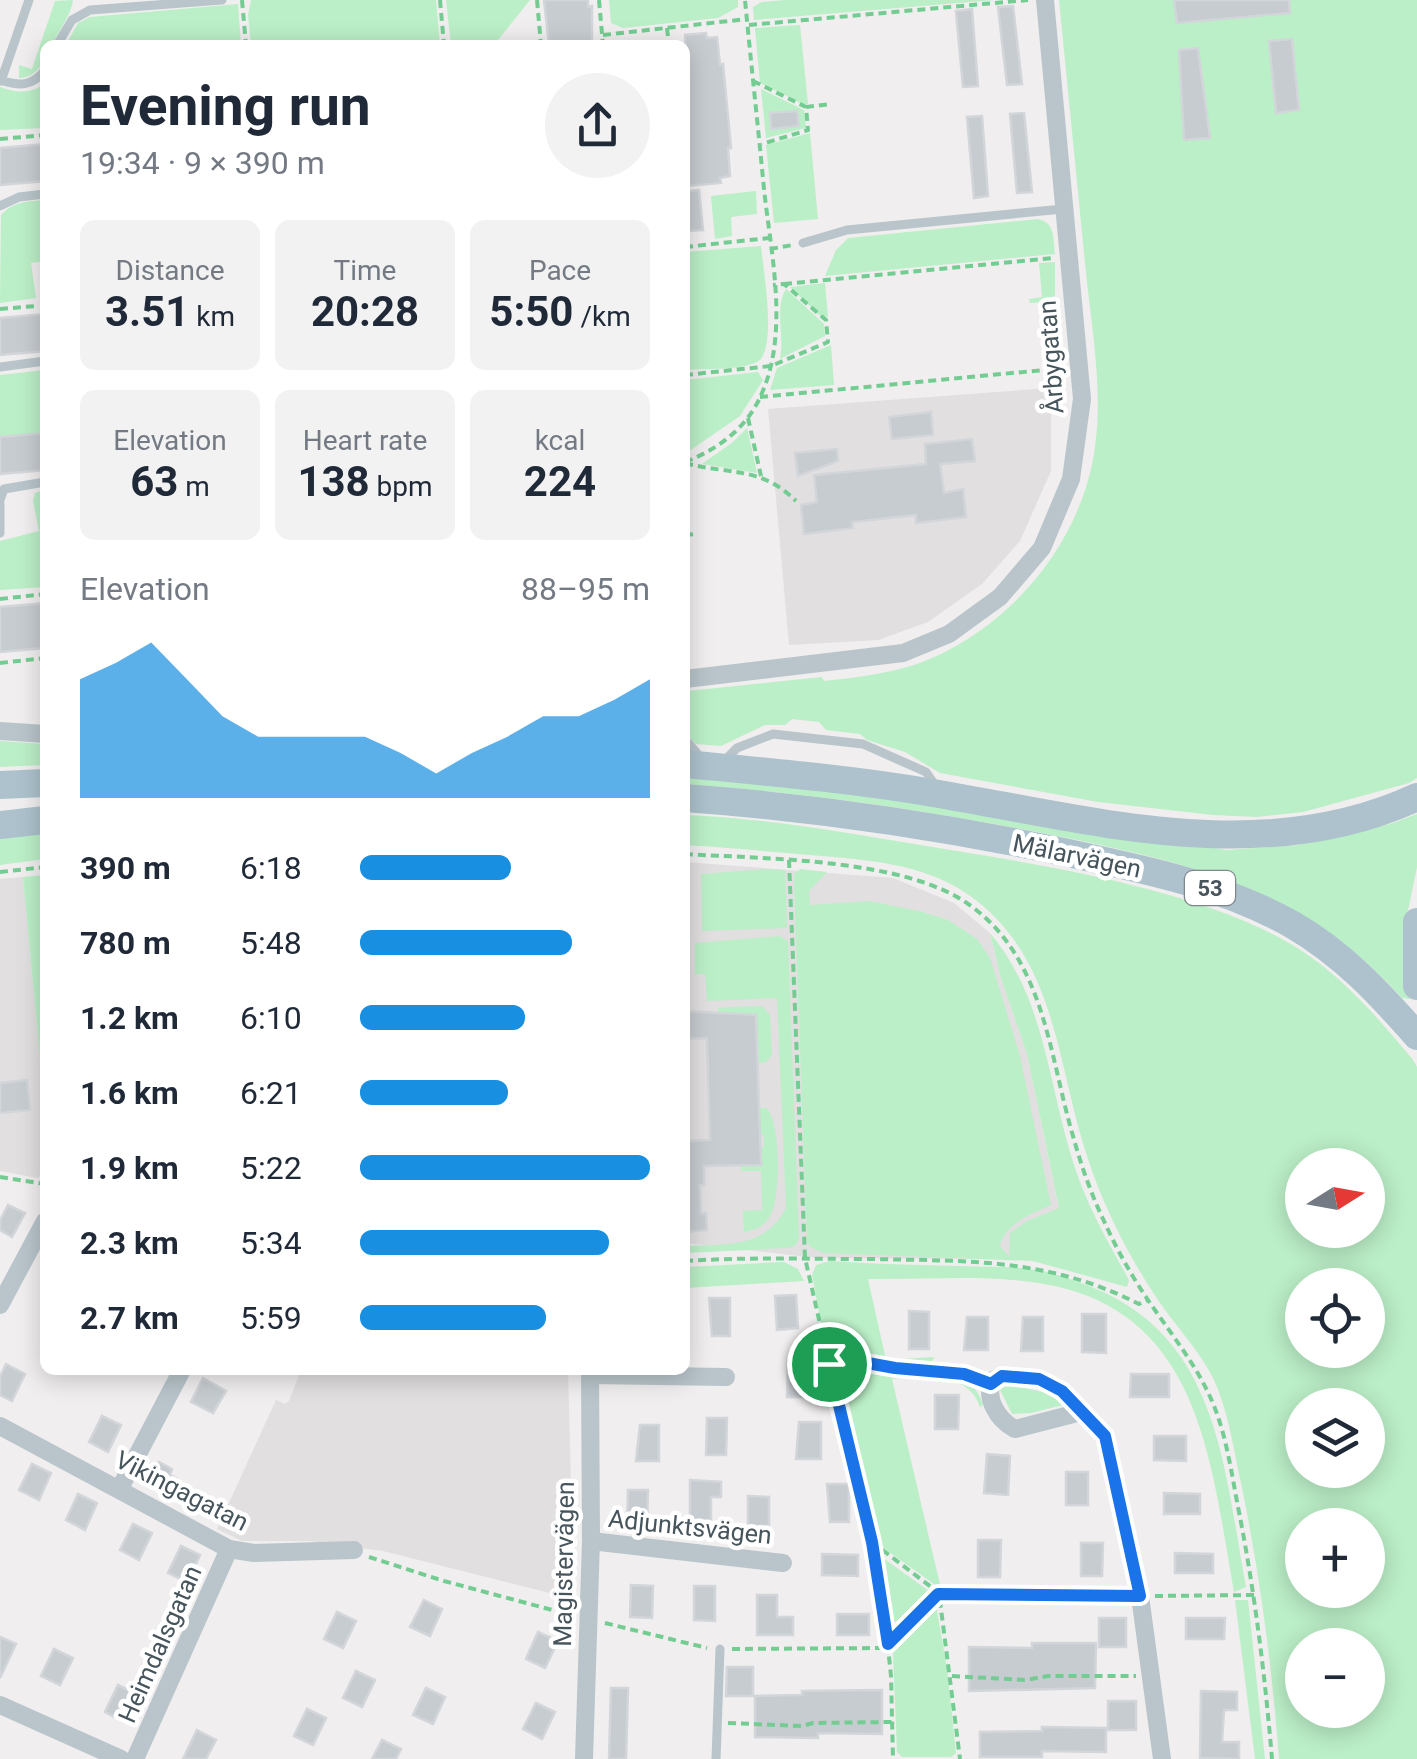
<!DOCTYPE html>
<meta charset="utf-8">
<style>
body{margin:0;font-family:Roboto,sans-serif;background:#f2f2f3;color:#1f2937;height:100vh;display:flex;flex-direction:column;font-size:38px;white-space:nowrap}
*{box-sizing:border-box;margin:0}
p{font-size:32px;color:#747a83}
.icon{flex:none;width:55px;height:55px;fill:none;stroke:currentColor;stroke-width:2;stroke-linecap:round;stroke-linejoin:round}
.map{position:relative;flex:1;overflow:hidden}
.panel{position:absolute;left:40px;top:40px;width:650px;height:1335px;display:flex;flex-direction:column;background:#fff;border-radius:15px;box-shadow:0 5px 25px #0003}
.panel>*{flex:none}
.needle{width:65px;rotate:79deg}
.tools{position:absolute;left:1285px;top:1148px;display:grid;gap:20px}
.tools a{display:grid;place-items:center;width:100px;height:100px;border-radius:50%;background:#fff;box-shadow:0 5px 25px #0003;font-size:50px}
.pin{position:absolute;display:grid;place-items:center;width:85px;height:85px;color:#fff;margin:-42px;border:5px solid #fff;border-radius:50%;box-shadow:0 2px 10px #0007}
.round{display:grid;place-items:center;flex:none;width:105px;height:105px;border-radius:52px;background:#f2f2f3}
.summary{display:flex;align-items:center;justify-content:space-between;height:170px;padding:0 40px}
h1{font-size:55px;font-weight:700;line-height:75px}
.figures{display:grid;grid-template-columns:repeat(3,1fr);gap:15px;height:170px;padding:10px 40px}
.figures div{display:grid;align-content:center;border-radius:15px;background:#f2f2f3;text-align:center}
.figures b{font-size:42px;font-weight:700}
.figures small{font-size:28px;font-weight:400}
.figures p{font-size:28px}
.chart{height:280px;padding:20px 40px}
.chart p{display:flex;justify-content:space-between}
.chart svg{width:100%;height:180px;margin-top:10px;fill:#188fe0;opacity:.7}
ul{padding:0 40px;list-style:none;font-size:32px}
li{display:grid;grid-template-columns:160px 120px 1fr;align-items:center;height:75px}
li i{height:25px;border-radius:12px;background:#188fe0}
.map>svg:first-child{display:block}
.education{fill:#e1dfe0}
.green{fill:#bbefc7;fill-rule:evenodd}
.building{fill:#c7ccd1;stroke:#d2d5d9;stroke-width:2.5}
.lines{fill:none;stroke-linecap:round;stroke-linejoin:round}
.path{stroke:#73cd92;stroke-width:4;stroke-dasharray:8 5;stroke-linecap:butt}
.service{stroke:#b9c5cb;stroke-width:9}
.minor{stroke:#b9c5cb;stroke-width:18}
.primary{stroke:#adc2cd;stroke-width:28}
.route-casing{stroke:#fff;stroke-width:20}
.route{stroke:#1a73e8;stroke-width:12}
.labels{text-anchor:middle;dominant-baseline:central;stroke-width:9;stroke-linejoin:round;paint-order:stroke}
.shield{fill:#fff;stroke:#7e878c;stroke-width:2.5}
.shield-label{font-size:22px;font-weight:bold;fill:#46545b}
.street-label{font-size:25px;fill:#46545b;stroke:#fff}
</style>
<div class="map">
<svg width="1417" height="1759" viewBox="0 0 1417 1759">
<rect width="100%" height="100%" fill="#f0eeee"/>
<!-- education -->
<g class="education">
<polygon points="1051,388 1051,471 1020,541 982,584 928,622 878,640 789,645 768,409"/>
<polygon points="685,862 893,878 954,903 990,933 1001,978 1027,1054 1059,1209 1027,1221 1010,1259 817,1258 685,1243"/>
<polygon points="23,877 45,1112 45,1168 38,1178 0,1171 0,879"/>
<polygon points="301,1370 568,1370 574,1599 383,1551 309,1541 242,1541 217,1529 276,1400 285,1404 289,1401"/>
</g>
<!-- green -->
<g class="green">
<path d="M73,0c-2,15 -14,30 -21,45h-7c0,17 -7,32 -26,33v-13l13,4 23,-68z"/>
<polygon points="251,0 436,0 440,45 251,45 248,15"/>
<polygon points="446,0 530,0 494,45 451,45"/>
<polygon points="609,0 738,0 738,7 718,18 623,28 611,23"/>
<polygon points="786,0 995,0 754,20 753,7 762,2"/>
<path d="M1059,0h358v778l-8,5 -106,29 -46,5 -44,-2 -115,-13 -158,-29 -35,-21 -38,-12 -7,-6 -34,-4 -7,-8 -27,-3 -7,6h-20l-44,21 -25,-2 -10,-10 -1,-40 3,-3 134,-14 2,4c30,-3 60,-7 90,-16 92,-32 168,-120 181,-218 8,-57 -3,-117 -9,-174 -9,-91 -18,-182 -27,-273z"/>
<polygon points="238,4 241,45 66,45 78,23 90,17"/>
<polygon points="800,25 808,104 803,104 760,83 755,28"/>
<path d="M45,84v44l-45,2v-43c17,6 29,7 45,-3z"/>
<polygon points="761,89 804,110 806,128 766,138"/>
<polygon points="810,133 818,219 774,223 766,145"/>
<polygon points="756,191 757,214 731,217 732,236 715,239 711,196"/>
<path d="M45,200v61l-14,2 5,35 -36,5 1,-88c12,-13 27,-14 44,-15z"/>
<path d="M1038,219c18,4 15,20 17,35l-230,22 11,-26 12,-12z"/>
<path d="M761,246c2,23 17,105 -4,116 -19,9 -51,6 -72,8v-118z"/>
<polygon points="1055,262 1055,295 1047,302 1030,303 1029,299 1042,297 1039,263"/>
<polygon points="825,283 828,317 820,316 790,287"/>
<path d="M786,289l38,35 1,12 -45,23c5,-21 -6,-52 6,-70z"/>
<polygon points="831,345 834,385 770,390 777,368"/>
<polygon points="45,370 45,433 0,437 0,375"/>
<polygon points="758,372 763,380 740,416 685,454 685,380"/>
<polygon points="747,428 757,473 702,464 733,442"/>
<polygon points="45,490 45,587 0,590 0,541 39,531 33,501 35,493"/>
<polygon points="0,741 45,744 45,765 0,767"/>
<path d="M685,774l177,19 365,57 70,-5 93,-21 27,-10v53l-12,58 -1,34 6,40 -8,-1c-105,-118 -238,-141 -386,-170 -110,-21 -220,-36 -331,-44z"/>
<path d="M685,815c81,3 162,18 241,31 111,18 279,43 373,103 44,28 81,71 114,111l4,7v692h-138c-7,-93 -19,-184 -38,-276 -8,-36 -13,-76 -30,-109 -14,-26 -36,-49 -53,-74 -29,-43 -54,-92 -70,-141 -31,-91 -30,-194 -111,-258 -51,-41 -117,-41 -179,-47 -38,-3 -75,-7 -113,-9zM1302,1165h66v65h-66zM1302,1285h66v65h-66zM1368,1405v65h-66v-65zM1368,1525v65h-66v-65zM1368,1645v65h-66v-65z"/>
<polygon points="45,832 45,859 0,865 0,836"/>
<polygon points="769,869 785,870 787,928 702,931 701,874"/>
<path d="M800,869l27,3 -18,19 1,14 60,-4 53,11 25,8 29,19 13,19 30,98 31,149c-18,8 -47,19 -51,41l9,11 1,-24 17,-12 32,-13 -32,-154 -26,-76 -11,-45c55,65 58,150 83,229 13,42 35,80 56,118l-2,7 -94,-26 -209,-8 -14,-6 -3,-7 -13,-360v-6z"/>
<polygon points="45,875 45,1112 23,877"/>
<path d="M780,936l8,5 11,298 -4,7 -8,2 -102,5v-7c40,-2 80,3 101,-38l-9,-210 -70,3 -2,-27h-10v-31z"/>
<polygon points="755,1006 763,1007 770,1015 772,1055 766,1062 758,1063 756,1015 718,1013 718,1008"/>
<path d="M759,1108h7c15,11 15,92 4,108 -6,11 -15,14 -26,16l-1,-21 19,-1 -1,-39h-20v-7l23,-18v-11l-4,-1z"/>
<path d="M830,1261c43,3 87,4 130,5 26,1 52,0 77,4 15,2 30,8 44,13 138,48 142,181 165,304l-12,5c-23,-127 -32,-281 -190,-308 -56,-10 -118,-4 -176,-5l18,81 48,-3 -2,6c-21,1 -90,1 -102,-17 -11,-18 -13,-50 -18,-71l4,-10z"/>
<polygon points="784,1262 798,1269 804,1281 685,1288 685,1267"/>
<path d="M853,1362l100,13c16,5 25,14 30,30l-3,2c-12,-37 -57,-30 -88,-28l49,210 -56,-40 -10,-12 -38,-157 4,-9z"/>
<polygon points="1006,1384 1048,1393 1063,1405 1031,1413 1012,1414 1000,1390"/>
<polygon points="883,1558 933,1594 894,1631 880,1562"/>
<polygon points="1235,1600 1248,1600 1265,1759 1255,1759"/>
<polygon points="936,1605 947,1669 956,1753 951,1757 902,1757 897,1752 893,1653 897,1639"/>
</g>
<!-- building -->
<g class="building">
<polygon points="544,0 588,0 588,7 592,6 592,45 549,45"/>
<polygon points="1174,0 1289,0 1290,13 1177,23"/>
<polygon points="1013,6 1022,84 1007,85 998,7"/>
<polygon points="972,9 978,86 963,87 956,11"/>
<polygon points="706,33 707,38 717,37 720,65 723,64 731,148 728,148 730,176 720,178 721,183 688,186 685,35"/>
<polygon points="1292,39 1299,110 1276,113 1269,41"/>
<polygon points="1198,48 1210,138 1184,140 1179,50"/>
<polygon points="797,111 799,126 771,129 770,113"/>
<polygon points="1024,113 1032,192 1017,193 1010,114"/>
<polygon points="982,116 988,196 974,198 967,117"/>
<polygon points="45,144 45,181 0,185 0,148"/>
<polygon points="699,190 703,230 685,231 685,191"/>
<polygon points="45,314 45,351 0,355 0,318"/>
<polygon points="931,412 933,435 892,439 889,417"/>
<polygon points="45,433 45,470 0,474 0,437"/>
<polygon points="972,439 975,461 940,464 944,493 963,489 966,517 916,523 916,515 852,522 853,528 804,534 801,505 817,502 814,475 926,464 925,444"/>
<polygon points="837,449 838,461 798,476 795,453"/>
<polygon points="45,603 45,648 0,652 0,607"/>
<polygon points="685,1011 756,1015 761,1165 704,1166 704,1185 700,1185 701,1214 706,1213 707,1230 689,1232 685,1230 685,1141 710,1140 707,1038 685,1039"/>
<polygon points="27,1080 30,1110 0,1113 0,1083"/>
<polygon points="8,1205 25,1213 12,1237 0,1230 0,1221"/>
<polygon points="796,1295 798,1328 777,1330 775,1296"/>
<polygon points="709,1298 730,1298 730,1336 712,1336"/>
<polygon points="909,1311 929,1312 929,1349 909,1349"/>
<polygon points="1082,1314 1106,1314 1106,1353 1082,1352"/>
<polygon points="967,1317 988,1317 988,1350 964,1350"/>
<polygon points="1023,1317 1043,1317 1043,1351 1021,1351"/>
<polygon points="788,1362 808,1362 808,1397 787,1397"/>
<polygon points="6,1364 25,1374 12,1401 0,1395 0,1377"/>
<polygon points="1131,1374 1169,1374 1169,1397 1130,1397"/>
<polygon points="203,1378 226,1391 213,1413 191,1402"/>
<polygon points="935,1395 959,1395 958,1429 935,1429"/>
<polygon points="102,1416 121,1425 108,1452 89,1442"/>
<polygon points="707,1418 727,1418 726,1455 706,1455"/>
<polygon points="799,1422 821,1422 821,1459 796,1459"/>
<polygon points="640,1425 659,1425 659,1461 636,1461"/>
<polygon points="1154,1436 1186,1436 1186,1461 1154,1460"/>
<polygon points="987,1454 1010,1456 1008,1495 984,1493"/>
<polygon points="159,1462 172,1469 170,1475 176,1478 168,1492 149,1482"/>
<polygon points="32,1464 51,1473 39,1500 19,1490"/>
<rect x="1066" y="1472" width="22" height="33"/>
<polygon points="690,1480 721,1482 721,1497 711,1497 711,1528 690,1528"/>
<polygon points="827,1484 849,1484 849,1522 830,1522"/>
<polygon points="628,1490 648,1490 647,1527 627,1527"/>
<polygon points="1164,1493 1200,1494 1200,1514 1164,1514"/>
<polygon points="78,1494 97,1503 85,1530 66,1520"/>
<polygon points="748,1496 769,1497 769,1526 748,1526"/>
<polygon points="133,1524 152,1533 139,1560 120,1550"/>
<polygon points="978,1540 1001,1540 1000,1577 978,1577"/>
<polygon points="1081,1543 1103,1543 1102,1576 1081,1576"/>
<polygon points="181,1546 200,1555 187,1582 168,1573"/>
<polygon points="1175,1553 1213,1554 1213,1573 1175,1573"/>
<polygon points="822,1554 858,1555 858,1576 822,1575"/>
<polygon points="631,1585 653,1586 652,1618 630,1617"/>
<polygon points="694,1586 715,1586 715,1621 694,1620"/>
<polygon points="757,1595 777,1595 777,1617 793,1617 793,1635 757,1635"/>
<polygon points="424,1600 442,1609 430,1636 410,1627"/>
<polygon points="337,1612 356,1621 343,1648 324,1639"/>
<rect x="837" y="1614" width="32" height="21"/>
<rect x="1099" y="1618" width="27" height="29"/>
<polygon points="1186,1618 1225,1618 1224,1639 1186,1639"/>
<polygon points="538,1632 558,1641 545,1668 526,1659"/>
<polygon points="0,1637 16,1644 0,1678"/>
<polygon points="1032,1643 1096,1643 1095,1688 969,1691 969,1647 1032,1648"/>
<polygon points="54,1649 73,1658 60,1685 41,1676"/>
<polygon points="727,1667 753,1667 753,1696 726,1696"/>
<polygon points="356,1671 375,1680 362,1707 343,1698"/>
<polygon points="118,1685 137,1694 124,1722 105,1712"/>
<polygon points="426,1688 445,1697 433,1724 413,1715"/>
<polygon points="611,1688 628,1688 626,1759 609,1759"/>
<polygon points="882,1690 882,1734 818,1733 818,1738 755,1737 755,1696 802,1695 802,1691"/>
<polygon points="1201,1691 1237,1692 1237,1710 1224,1710 1222,1742 1239,1742 1239,1759 1200,1758"/>
<rect x="1108" y="1701" width="28" height="29"/>
<polygon points="536,1703 555,1712 542,1739 523,1729"/>
<polygon points="307,1709 326,1718 313,1745 294,1736"/>
<polygon points="1042,1727 1106,1728 1106,1752 1042,1751 1042,1757 980,1757 980,1732 1042,1731"/>
<polygon points="197,1730 216,1740 206,1759 183,1759"/>
<polygon points="382,1740 401,1749 396,1759 372,1759"/>
</g>
<g class="lines">
<!-- path -->
<g class="path">
<polyline points="242,0 246,45"/>
<polyline points="440,0 444,45"/>
<polyline points="537,0 541,45"/>
<polyline points="599,0 603,45"/>
<polyline points="749,25 1028,0"/>
<polyline points="667,28 669,45"/>
<polyline points="603,35 747,19"/>
<polyline points="753,81 806,107 808,130 762,144"/>
<polyline points="806,107 831,104"/>
<polyline points="0,139 45,135"/>
<polyline points="685,247 769,238"/>
<polyline points="770,249 793,245"/>
<polyline points="784,284 1054,258"/>
<polyline points="0,309 36,306"/>
<polyline points="685,375 771,366 828,342 826,320 784,284 773,285"/>
<polyline points="760,397 1065,368"/>
<polyline points="748,418 761,476"/>
<path d="M685,462c34,-13 63,-35 77,-69 27,-62 9,-139 2,-204 -6,-63 -13,-126 -19,-189"/>
<path d="M685,463c45,12 76,3 111,38"/>
<polyline points="685,535 697,534"/>
<polyline points="0,599 45,594"/>
<polyline points="0,663 45,658"/>
<path d="M685,854c80,5 222,4 286,52 74,54 78,149 102,230 8,29 18,58 31,85 12,27 27,54 44,79 27,40 58,76 72,123 9,29 13,59 19,89 16,82 26,164 33,247"/>
<polyline points="789,860 805,1258 883,1600 891,1676 893,1759"/>
<polyline points="0,872 45,867"/>
<polyline points="0,1177 45,1184"/>
<path d="M685,1261c62,-4 122,-2 184,-2 100,2 179,-1 270,45l9,-4"/>
<polyline points="829,1364 862,1360 978,1377"/>
<polyline points="872,1542 939,1593 960,1759"/>
<polyline points="369,1557 444,1581 571,1615"/>
<polyline points="1155,1596 1255,1595"/>
<polyline points="605,1623 707,1648"/>
<polyline points="732,1649 882,1648 939,1593 1125,1596"/>
<polyline points="952,1676 1025,1680 1048,1676 1136,1676"/>
<polyline points="728,1723 802,1726 813,1723 893,1722"/>
</g>
<!-- service -->
<g class="service">
<polyline points="57,45 72,20 90,10 222,0"/>
<path d="M0,80c19,6 32,7 45,-10"/>
<polyline points="1,81 29,0"/>
<polyline points="0,206 19,197 45,194"/>
<polyline points="803,243 847,230 1063,209"/>
<polyline points="0,367 45,361"/>
<polyline points="0,500 4,489 45,482"/>
<polyline points="0,504 0,533"/>
<polyline points="725,760 737,748 773,734 863,744 926,772 937,788"/>
<polyline points="716,1759 720,1649"/>
</g>
<!-- minor -->
<g class="minor">
<polyline points="685,679 903,653 949,634 1000,597 1042,548 1071,479 1082,399 1045,0"/>
<polyline points="0,731 45,734"/>
<polyline points="685,746 701,765"/>
<polyline points="0,1305 45,1221"/>
<polyline points="590,1375 726,1377"/>
<path d="M1081,1412l-66,17c-17,-9 -31,-31 -22,-49l9,-4 37,3 23,12 43,45 35,160 22,163"/>
<polyline points="0,1426 229,1549 254,1553 354,1550"/>
<polyline points="120,1488 182,1370"/>
<polyline points="591,1541 783,1563"/>
<polyline points="0,1705 121,1759"/>
<polyline points="135,1759 229,1549"/>
<polyline points="584,1759 591,1541 590,1370"/>
</g>
<!-- primary -->
<g class="primary">
<path d="M685,764c83,8 166,15 248,29 160,27 329,76 484,4"/>
<polyline points="0,785 45,783"/>
<path d="M685,798c124,9 248,27 369,52 83,18 165,33 239,75 50,29 87,69 124,111"/>
<polyline points="0,825 45,820"/>
<polyline points="1417,922 1417,986"/>
</g>
</g>
<g class="lines">
<!-- route casing -->
<g class="route-casing">
<polygon id="route" points="851,1360 895,1368 964,1374 991,1384 1002,1376 1039,1379 1062,1391 1105,1436 1140,1596 938,1594 888,1644 872,1542 829,1364"/>
</g>
<!-- route -->
<use href="#route" class="route"/>
</g>
<g class="labels">
<!-- shield labels -->
<rect class="shield" x="1185" y="871" width="50" height="34" rx="8"/>
<g class="shield-label">
<text x="1210" y="888">53</text>
</g>
<!-- street labels -->
<g class="street-label">
<text transform="translate(1051 357) rotate(-94)">Årbygatan</text>
<text transform="translate(1077 856) rotate(12)">Mälarvägen</text>
<text transform="translate(182 1491) rotate(27)">Vikingagatan</text>
<text transform="translate(690 1527) rotate(6)">Adjunktsvägen</text>
<text transform="translate(564 1564) rotate(-89)">Magistervägen</text>
<text transform="translate(160 1644) rotate(-66)">Heimdalsgatan</text>
</g>
</g>
</svg>
<div class="tools">
<a><svg class="needle" viewBox="-14 -14 28 28"><path d="M0-13l5 13h-10z" fill="#e53935"/><path d="M0 13l5-13h-10z" fill="#747a83"/></svg></a>
<a><svg class="icon" aria-label="locate" viewBox="0 0 24 24"><circle cx="12" cy="12" r="6"/><path d="M12 2v4M12 18v4M2 12h4M18 12h4"/></svg></a>
<a><svg class="icon" aria-label="layers" viewBox="0 0 24 24"><path d="M12 4l9 5-9 5-9-5zM3 14l9 5 9-5"/></svg></a>
<a>+</a>
<a>−</a>
</div>
<div class="pin" style="left:829px;top:1364px;background:#1e9e55"><svg class="icon" aria-label="arrive" viewBox="0 0 24 24"><path d="M6 21V4h12l-3 4 3 4H6"/></svg></div>
<section class="panel">
<div class="summary"><div><h1>Evening run</h1><p>19:34 · 9 × 390 m</p></div><a class="round"><svg class="icon" aria-label="share" viewBox="0 0 24 24"><path d="M12 15V3M7 8l5-5 5 5M5 13v7h14v-7"/></svg></a></div>
<div class="figures">
<div><p>Distance</p><b>3.51<small> km</small></b></div>
<div><p>Time</p><b>20:28</b></div>
<div><p>Pace</p><b>5:50<small> /km</small></b></div>
</div>
<div class="figures">
<div><p>Elevation</p><b>63<small> m</small></b></div>
<div><p>Heart rate</p><b>138<small> bpm</small></b></div>
<div><p>kcal</p><b>224</b></div>
</div>
<div class="chart"><p><span>Elevation</span>88–95 m</p>
<svg viewBox="0 0 160 44" preserveAspectRatio="none"><path d="M0 44V15L10 11L20 6L30 15L40 24L50 29L60 29L70 29L80 29L90 33L100 38L110 33L120 29L130 24L140 24L150 20L160 15V44z"/></svg>
</div>
<ul>
<li><b>390 m</b>6:18<i style="width:52%"></i></li>
<li><b>780 m</b>5:48<i style="width:73%"></i></li>
<li><b>1.2 km</b>6:10<i style="width:57%"></i></li>
<li><b>1.6 km</b>6:21<i style="width:51%"></i></li>
<li><b>1.9 km</b>5:22<i style="width:100%"></i></li>
<li><b>2.3 km</b>5:34<i style="width:86%"></i></li>
<li><b>2.7 km</b>5:59<i style="width:64%"></i></li>
</ul>
</section>
</div>
